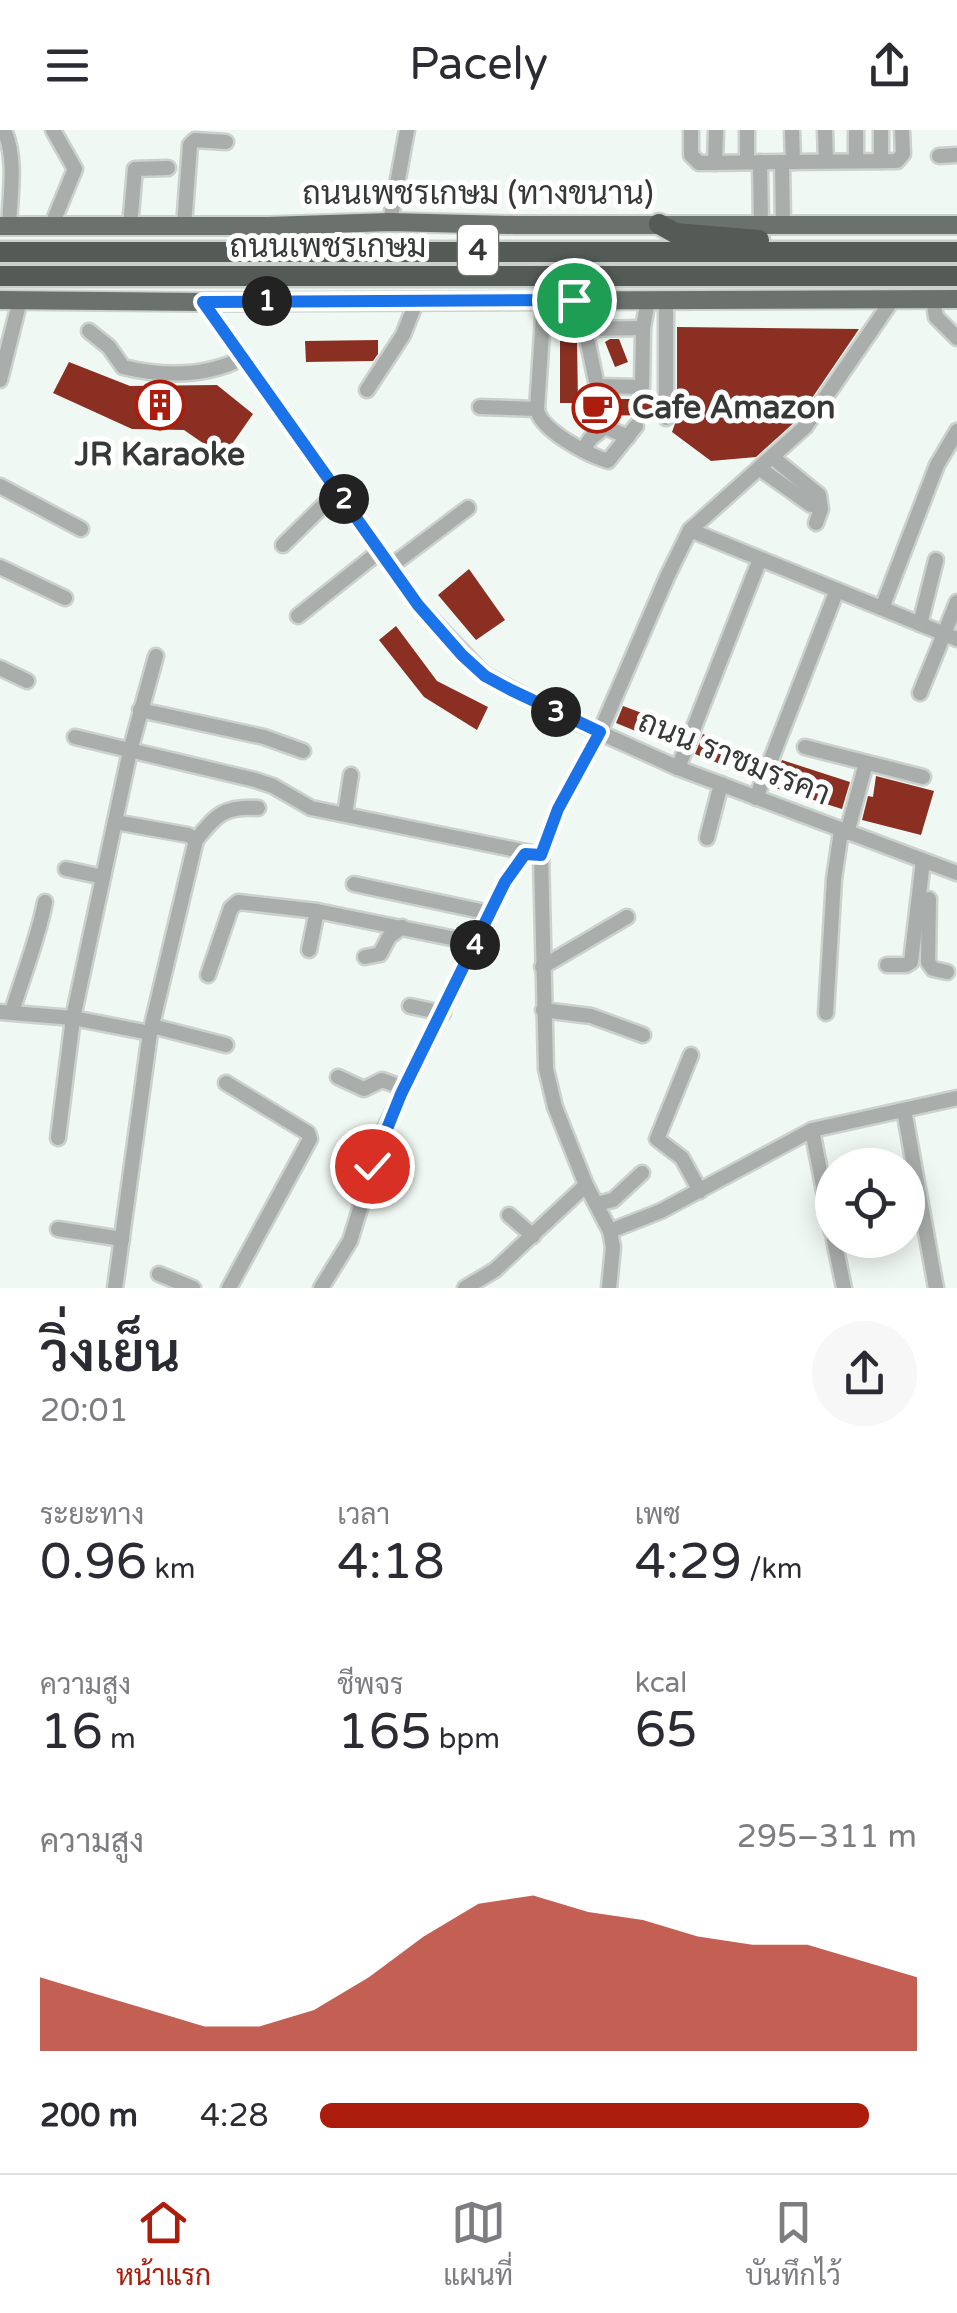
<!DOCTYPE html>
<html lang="th">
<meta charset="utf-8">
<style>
body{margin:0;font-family:"Varela Round",Sarabun,sans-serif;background:#f7f7f7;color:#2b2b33;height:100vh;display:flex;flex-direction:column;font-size:38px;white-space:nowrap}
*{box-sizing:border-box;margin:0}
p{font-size:32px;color:#7c7c81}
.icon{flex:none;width:55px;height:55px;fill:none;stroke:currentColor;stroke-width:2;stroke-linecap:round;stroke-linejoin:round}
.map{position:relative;height:1158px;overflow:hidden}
.panel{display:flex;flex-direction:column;background:#fff;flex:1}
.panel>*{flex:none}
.buttons{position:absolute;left:815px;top:1018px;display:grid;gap:20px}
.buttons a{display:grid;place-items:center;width:110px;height:110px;border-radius:50%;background:#fff;box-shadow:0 5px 25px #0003;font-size:50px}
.pin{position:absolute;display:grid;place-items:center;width:85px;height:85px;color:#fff;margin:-42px;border:5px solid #fff;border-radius:50%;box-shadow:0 2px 10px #0007}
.km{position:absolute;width:50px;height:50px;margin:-25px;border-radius:50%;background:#222;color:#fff;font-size:28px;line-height:50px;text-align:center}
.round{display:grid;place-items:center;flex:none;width:105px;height:105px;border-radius:52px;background:#f7f7f7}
.summary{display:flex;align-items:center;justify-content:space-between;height:170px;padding:0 40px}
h1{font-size:55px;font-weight:600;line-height:75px}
.stats{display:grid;grid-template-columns:repeat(3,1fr);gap:15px;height:170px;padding:10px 40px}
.stats div{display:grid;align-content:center}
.stats b{font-size:50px;font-weight:600}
.stats small{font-size:28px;font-weight:400}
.stats p{font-size:28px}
.chart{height:280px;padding:20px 40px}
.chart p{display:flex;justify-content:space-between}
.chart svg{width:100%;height:180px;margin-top:10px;fill:#ac1c0c;opacity:.7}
ul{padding:0 40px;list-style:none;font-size:32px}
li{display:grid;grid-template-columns:160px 120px 1fr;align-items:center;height:75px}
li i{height:25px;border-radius:12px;background:#ac1c0c}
header{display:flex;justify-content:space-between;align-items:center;height:130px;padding:0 40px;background:#fff;font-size:45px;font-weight:600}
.tab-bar{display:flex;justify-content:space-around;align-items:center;height:140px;border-top:2px solid #e1e1e2;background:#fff;font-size:28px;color:#7c7c81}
.tab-bar a{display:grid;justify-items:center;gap:5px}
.tab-bar .current{color:#ac1c0c}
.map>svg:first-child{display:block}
.building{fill:#8b2f23}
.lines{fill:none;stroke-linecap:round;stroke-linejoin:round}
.minor-casing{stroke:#cbd2cd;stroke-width:19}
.major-casing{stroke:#cbd2cd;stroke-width:22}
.highway-casing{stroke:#cbd2cd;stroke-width:25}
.minor{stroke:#a9adab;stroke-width:14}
.major{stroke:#6b716c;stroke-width:18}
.highway{stroke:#545b57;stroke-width:20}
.route-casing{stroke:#fff;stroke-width:20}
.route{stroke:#1a73e8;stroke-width:12}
.labels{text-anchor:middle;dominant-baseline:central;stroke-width:10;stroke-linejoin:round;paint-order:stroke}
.shield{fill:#fff;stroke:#727473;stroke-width:2.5}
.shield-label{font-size:30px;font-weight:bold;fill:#363937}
.street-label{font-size:32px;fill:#363937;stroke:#fff}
.poi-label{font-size:32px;font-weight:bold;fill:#363937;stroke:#fff;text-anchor:start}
</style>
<header><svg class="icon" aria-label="menu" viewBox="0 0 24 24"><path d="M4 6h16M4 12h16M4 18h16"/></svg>Pacely<svg class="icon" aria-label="share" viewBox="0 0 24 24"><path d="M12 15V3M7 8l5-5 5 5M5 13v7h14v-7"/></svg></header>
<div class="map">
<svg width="957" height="1158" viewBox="0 0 957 1158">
<rect width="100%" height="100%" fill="#f0f8f3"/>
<!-- building -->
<g class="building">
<polygon points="677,197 859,199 797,290 756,327 711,331 672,302 677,288"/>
<polygon points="610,209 619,209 628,232 615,237 605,212"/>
<polygon points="378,210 378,224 373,231 306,232 305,211"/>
<polygon points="560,211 577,211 578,273 560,273"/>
<polygon points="69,232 130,256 217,255 253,284 223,327 184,300 132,299 53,263"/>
<polygon points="584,269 652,269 653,285 584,286"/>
<polygon points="469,439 505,490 476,510 438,465"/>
<polygon points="396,496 437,551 488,577 477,600 424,567 379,510"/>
<polygon points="623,576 682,598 675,617 616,593"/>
<polygon points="703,604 760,628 753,647 695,624"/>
<polygon points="782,630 850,652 842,679 772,657"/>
<polygon points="876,646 934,661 921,705 862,690 868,666 873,667"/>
</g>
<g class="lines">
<!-- minor casing -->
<g class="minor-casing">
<g id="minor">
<path d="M4,0c13,29 6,65 5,96"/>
<polyline points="691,0 691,25 699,33 897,31 903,24 902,0"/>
<polyline points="747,0 747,32"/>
<polyline points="792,0 793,32"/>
<polyline points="825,0 826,31"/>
<polyline points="881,0 881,31"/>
<polyline points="939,26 957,25"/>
<polyline points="856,31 856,0"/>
<polyline points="760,32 761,95"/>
<polyline points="782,32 783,95"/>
<polyline points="715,33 716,0"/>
<polyline points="390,92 407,0"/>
<polyline points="130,96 135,39 168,38"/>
<polyline points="184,96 190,15 195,10 226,12"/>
<polyline points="51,97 75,39 53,0"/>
<polyline points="933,169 936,187 957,208"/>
<polyline points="574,170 585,199 597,256 642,257 643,198 648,170"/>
<polyline points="666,170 666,288"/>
<path d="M544,171l-7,108c3,21 51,46 71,52l28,-35"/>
<polyline points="203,172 418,475 485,545 561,585 678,638 957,743"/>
<polyline points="585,199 643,198"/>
<path d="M89,201l20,16 14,20c41,10 82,10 120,-9"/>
<polyline points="0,250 20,170"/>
<polyline points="367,260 403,205 417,170"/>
<polyline points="480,277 537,279"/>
<polyline points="583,320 591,308 605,297 628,307"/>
<polyline points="772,327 819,365 821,379 816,393"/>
<polyline points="759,338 811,375"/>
<polyline points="0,356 81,399"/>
<polyline points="690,400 957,509"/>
<polyline points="283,415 338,361"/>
<polyline points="391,436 468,378"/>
<polyline points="0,437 65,468"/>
<polyline points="882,478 937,335 957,301"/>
<polyline points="298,486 380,421"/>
<polyline points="920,494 936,430"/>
<polyline points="0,538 27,551"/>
<polyline points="920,563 957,472"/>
<polyline points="140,580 264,607 303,621"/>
<polyline points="75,607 255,650 273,656 311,678 541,725"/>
<polyline points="805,617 923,647"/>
<polyline points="678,638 760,429"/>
<polyline points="756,668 837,460"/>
<polyline points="345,684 351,645"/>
<polyline points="115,692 188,705 196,710 150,903 115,1158"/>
<polyline points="847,703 866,633"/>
<polyline points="707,708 721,654"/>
<path d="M196,710c21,-26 28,-34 62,-32"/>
<polyline points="66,739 103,747"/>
<polyline points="354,754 490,783"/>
<polyline points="929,769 928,832 933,839 947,842"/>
<polyline points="309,820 317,781"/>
<polyline points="365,827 380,824 389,807 402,797"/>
<polyline points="887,835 906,835 911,832 923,731"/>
<polyline points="542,837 627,787"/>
<polyline points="208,845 231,778 238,772 317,781 476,813"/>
<polyline points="410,876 443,883"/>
<polyline points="543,880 591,886 643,905"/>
<polyline points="0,882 73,888 150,903"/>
<path d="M12,882c11,-37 26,-73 33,-110"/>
<polyline points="826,883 834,749 841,701"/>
<polyline points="152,896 226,915"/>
<polyline points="691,925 657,1009 682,1028 700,1061"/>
<polyline points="338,947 364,959 382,950 404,958"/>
<polyline points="226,953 308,1003 310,1009 229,1158"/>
<polyline points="904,980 936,1158"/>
<polyline points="812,1000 832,1102"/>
<polyline points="58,1008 73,888 130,621 156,526"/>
<polyline points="596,1074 613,1070 642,1043"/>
<polyline points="509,1085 533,1106"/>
<polyline points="58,1099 122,1109"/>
<polyline points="610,1101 661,1081 812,1000 957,968"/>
<polyline points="834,1110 844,1158"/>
<polyline points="159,1144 193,1158"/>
<polyline points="321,1158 350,1111 385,998 505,752 525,724"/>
<polyline points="465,1158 495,1140 586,1055"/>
<polyline points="609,1158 613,1117 610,1101 586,1055 555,977 546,939 541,725 558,679 600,602 667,447 690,400 805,297 893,169"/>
</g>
</g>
<!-- major casing -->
<g class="major-casing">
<g id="major">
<polyline points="0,96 268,96 390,92 515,95 957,95"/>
<polyline points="0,170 203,172 957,169"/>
</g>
</g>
<!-- highway casing -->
<g class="highway-casing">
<g id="highway">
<polyline points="659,94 675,103 759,110"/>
<polyline points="0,122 957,122"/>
<polyline points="0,146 957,146"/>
</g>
</g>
<!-- minor -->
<use href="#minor" class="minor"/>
<!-- major -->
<use href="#major" class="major"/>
<!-- highway -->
<use href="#highway" class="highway"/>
</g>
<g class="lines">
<!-- route casing -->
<g class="route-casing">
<polyline id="route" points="372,1036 401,964 505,752 525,724 541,725 558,679 600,602 511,560 485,546 462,525 418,475 203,172 574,170"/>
</g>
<!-- route -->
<use href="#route" class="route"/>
</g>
<!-- icons -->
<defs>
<g id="building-ring" transform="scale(2.5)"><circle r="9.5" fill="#fff" stroke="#ac1c0c" stroke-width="1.5"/><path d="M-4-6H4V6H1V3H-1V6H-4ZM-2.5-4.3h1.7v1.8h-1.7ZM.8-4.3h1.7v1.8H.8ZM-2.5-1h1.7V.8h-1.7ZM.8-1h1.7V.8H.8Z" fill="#ac1c0c"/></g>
<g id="cafe-ring" transform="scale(2.5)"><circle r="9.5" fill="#fff" stroke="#ac1c0c" stroke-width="1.5"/><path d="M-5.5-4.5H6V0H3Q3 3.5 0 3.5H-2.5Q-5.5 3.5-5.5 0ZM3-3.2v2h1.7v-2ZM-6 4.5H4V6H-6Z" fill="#ac1c0c"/></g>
</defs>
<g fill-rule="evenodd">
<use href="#building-ring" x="160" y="275"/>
<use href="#cafe-ring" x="597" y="278"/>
</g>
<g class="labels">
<!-- shield labels -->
<rect class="shield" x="458" y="95" width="40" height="50" rx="8"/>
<g class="shield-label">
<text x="478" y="120">4</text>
</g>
<!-- street labels -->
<g class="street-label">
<text x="478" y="64">ถนนเพชรเกษม (ทางขนาน)</text>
<text x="328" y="117">ถนนเพชรเกษม</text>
<text transform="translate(734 628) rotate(22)">ถนน ราชมรรคา</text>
</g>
<!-- poi labels -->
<g class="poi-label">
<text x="632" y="278">Cafe Amazon</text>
<text x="160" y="325" text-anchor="middle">JR Karaoke</text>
</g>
</g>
</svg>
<div class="buttons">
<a><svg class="icon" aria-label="locate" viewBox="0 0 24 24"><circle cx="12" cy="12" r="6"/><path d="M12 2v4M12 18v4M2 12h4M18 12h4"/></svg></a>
</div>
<div class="pin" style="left:574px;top:170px;background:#1e9e55"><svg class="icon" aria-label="arrive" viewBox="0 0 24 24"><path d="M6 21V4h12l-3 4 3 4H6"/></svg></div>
<div class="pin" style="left:372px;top:1036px;background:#d93025"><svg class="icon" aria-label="check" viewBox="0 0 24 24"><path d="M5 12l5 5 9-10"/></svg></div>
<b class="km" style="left:267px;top:171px">1</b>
<b class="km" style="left:344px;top:369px">2</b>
<b class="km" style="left:556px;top:582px">3</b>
<b class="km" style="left:475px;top:815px">4</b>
</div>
<section class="panel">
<div class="summary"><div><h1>วิ่งเย็น</h1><p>20:01</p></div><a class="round"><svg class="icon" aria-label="share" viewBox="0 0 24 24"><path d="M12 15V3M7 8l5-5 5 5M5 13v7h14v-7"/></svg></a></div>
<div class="stats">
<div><p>ระยะทาง</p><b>0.96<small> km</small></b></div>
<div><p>เวลา</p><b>4:18</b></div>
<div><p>เพซ</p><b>4:29<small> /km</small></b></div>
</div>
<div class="stats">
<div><p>ความสูง</p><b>16<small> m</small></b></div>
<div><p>ชีพจร</p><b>165<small> bpm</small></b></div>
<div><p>kcal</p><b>65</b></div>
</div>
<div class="chart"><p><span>ความสูง</span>295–311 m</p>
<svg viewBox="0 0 160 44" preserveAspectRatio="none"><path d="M0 44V26L10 30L20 34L30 38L40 38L50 34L60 26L70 16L80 8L90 6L100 10L110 12L120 16L130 18L140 18L150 22L160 26V44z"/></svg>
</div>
<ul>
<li><b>200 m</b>4:28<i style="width:92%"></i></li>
</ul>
</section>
<nav class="tab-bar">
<a class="current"><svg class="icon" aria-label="home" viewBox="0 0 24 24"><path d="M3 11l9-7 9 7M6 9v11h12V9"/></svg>หน้าแรก</a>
<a><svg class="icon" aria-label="map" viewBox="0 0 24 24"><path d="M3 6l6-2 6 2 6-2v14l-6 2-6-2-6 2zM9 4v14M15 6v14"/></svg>แผนที่</a>
<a><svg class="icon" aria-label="saved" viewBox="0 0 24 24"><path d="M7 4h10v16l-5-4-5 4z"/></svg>บันทึกไว้</a>
</nav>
